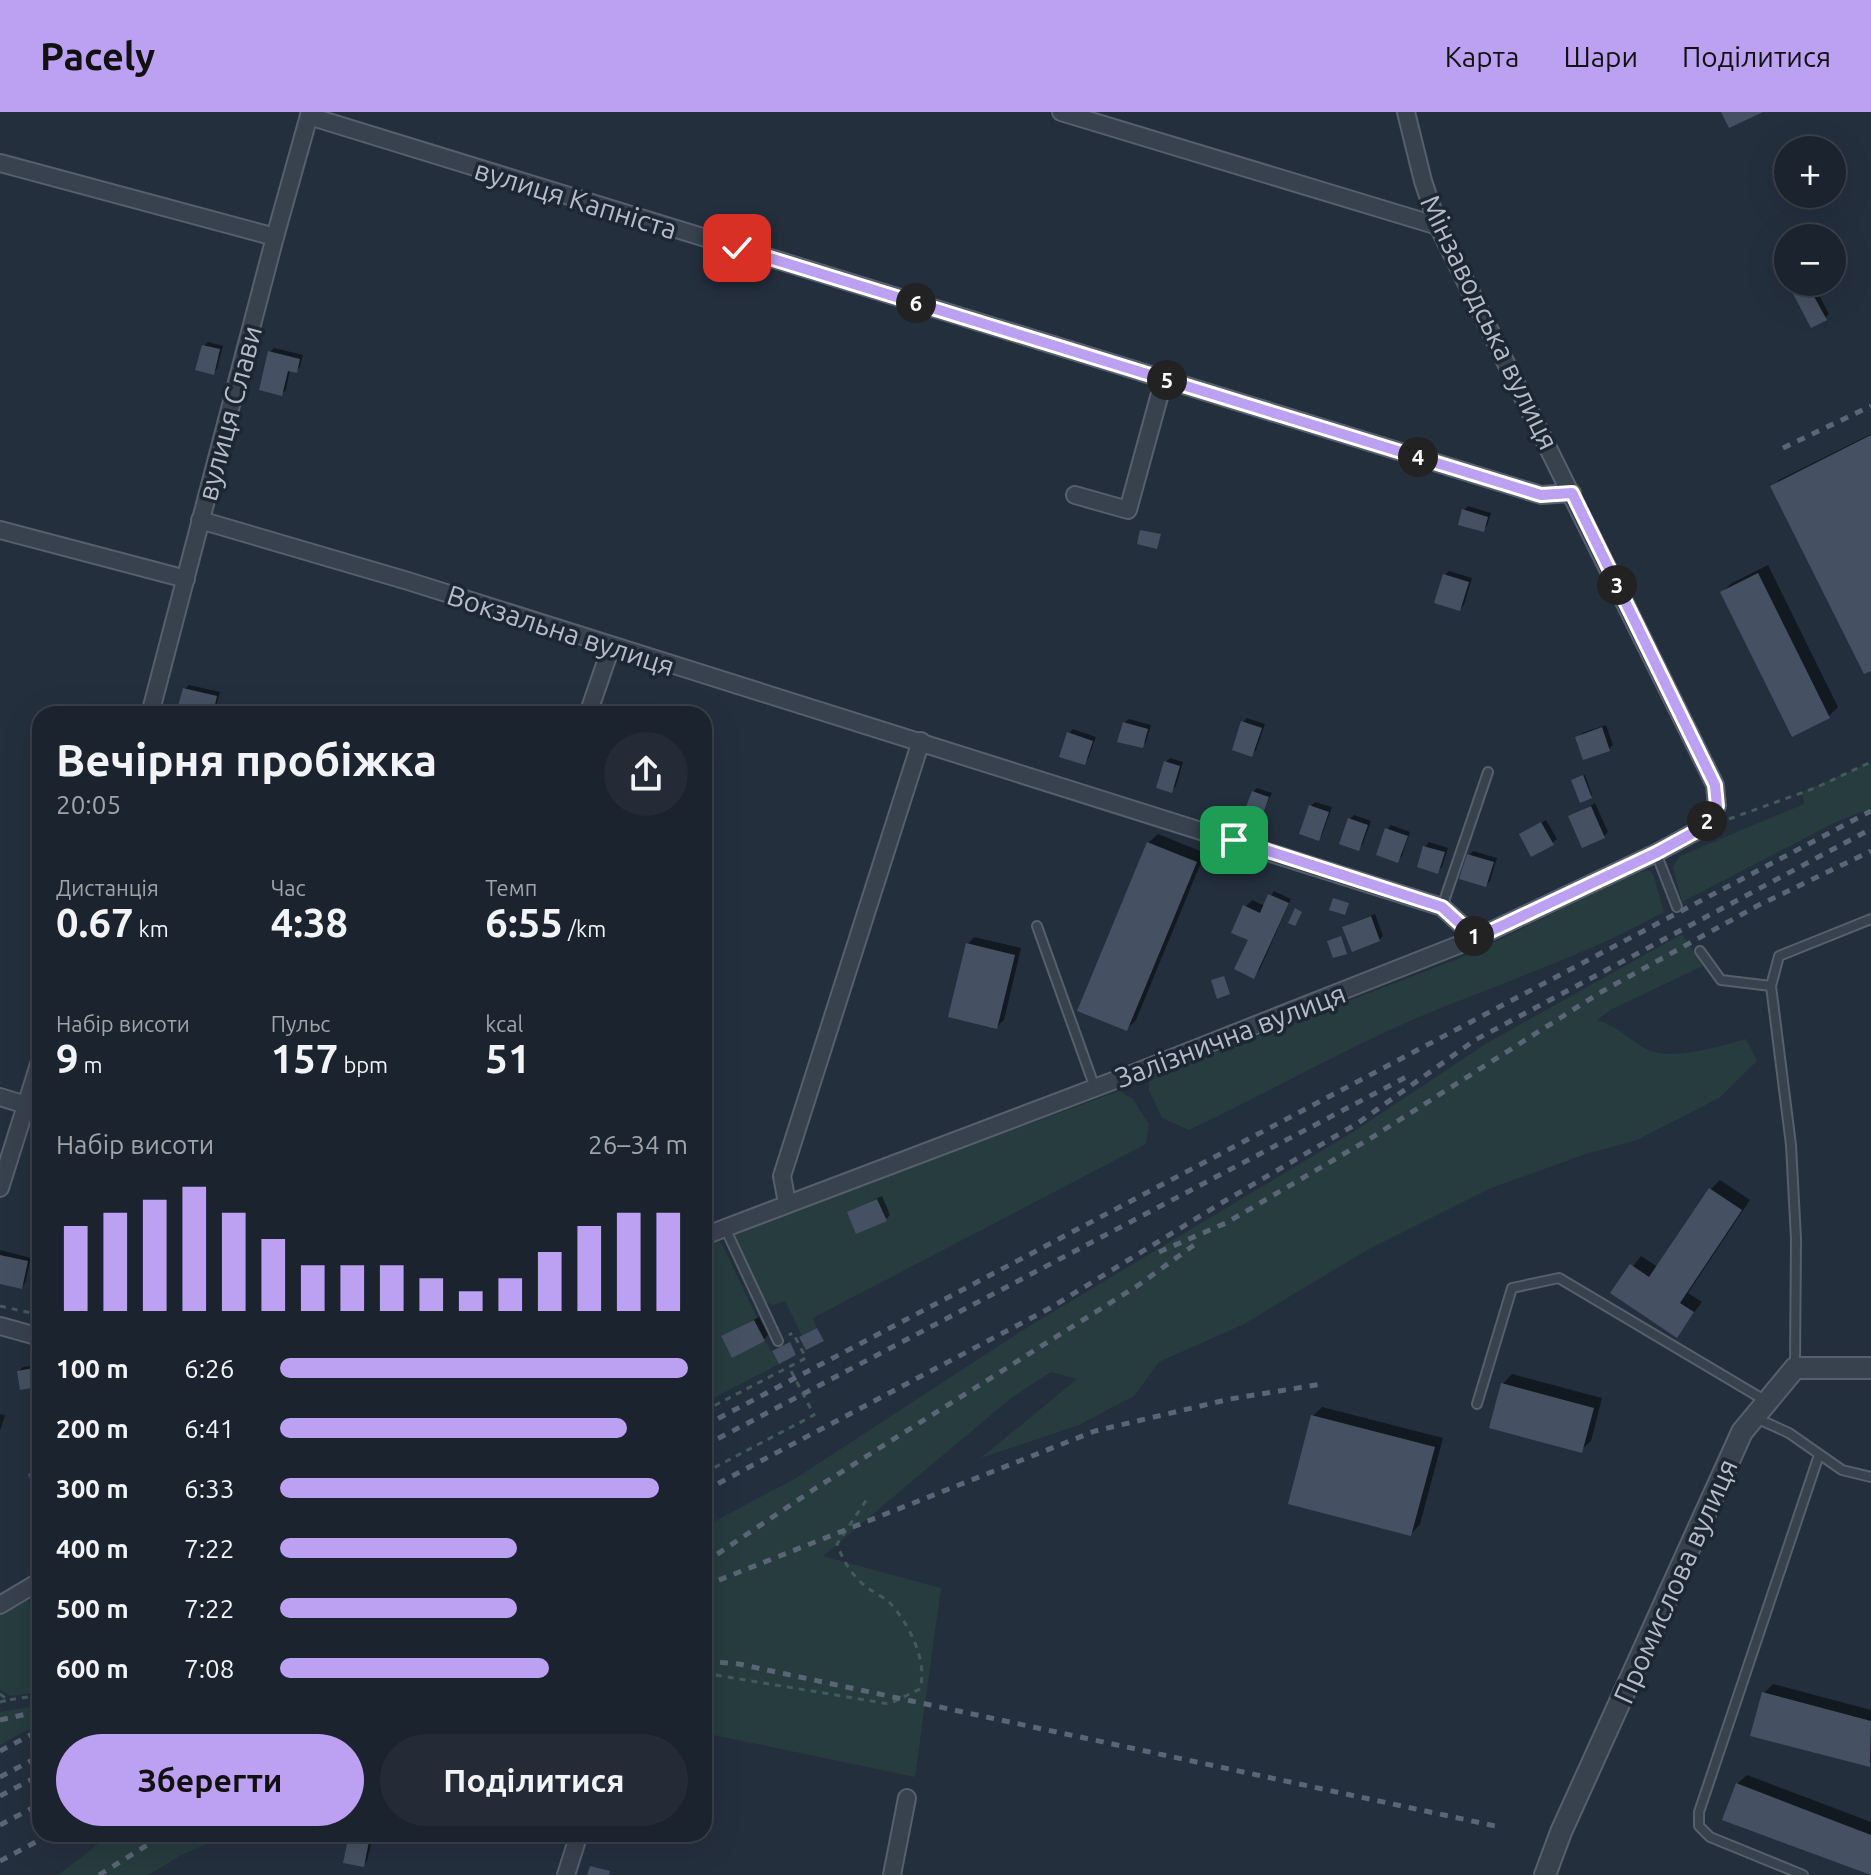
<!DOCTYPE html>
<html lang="uk">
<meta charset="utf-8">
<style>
body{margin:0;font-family:Ubuntu,sans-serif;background:#242b36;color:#f1f3f6;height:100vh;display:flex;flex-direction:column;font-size:30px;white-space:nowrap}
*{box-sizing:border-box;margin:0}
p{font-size:26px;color:#a0a4aa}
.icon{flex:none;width:44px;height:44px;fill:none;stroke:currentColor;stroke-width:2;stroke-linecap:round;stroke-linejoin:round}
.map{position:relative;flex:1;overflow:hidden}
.sheet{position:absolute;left:32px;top:594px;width:680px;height:1136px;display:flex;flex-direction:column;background:#1b232e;border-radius:24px;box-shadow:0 8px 32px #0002,0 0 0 2px #39404a}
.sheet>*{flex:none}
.buttons{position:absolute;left:1774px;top:24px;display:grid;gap:16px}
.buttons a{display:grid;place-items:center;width:72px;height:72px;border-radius:50%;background:#1b232e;box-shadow:0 8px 32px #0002,0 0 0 2px #39404a;font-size:40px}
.pin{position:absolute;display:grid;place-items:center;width:68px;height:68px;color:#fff;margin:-34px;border-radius:16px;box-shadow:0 4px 12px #0006}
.km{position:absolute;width:40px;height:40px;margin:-20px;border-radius:50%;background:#222;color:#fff;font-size:22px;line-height:40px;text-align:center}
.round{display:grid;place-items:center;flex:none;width:84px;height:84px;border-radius:42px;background:#242b36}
.overview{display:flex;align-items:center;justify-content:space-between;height:136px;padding:0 24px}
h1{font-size:44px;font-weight:600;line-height:60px}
.stats{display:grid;grid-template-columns:repeat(3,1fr);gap:12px;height:136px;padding:8px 24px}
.stats div{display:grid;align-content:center}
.stats b{font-size:40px;font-weight:600}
.stats small{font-size:22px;font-weight:400}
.stats p{font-size:22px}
.chart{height:224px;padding:16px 24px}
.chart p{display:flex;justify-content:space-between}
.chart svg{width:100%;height:144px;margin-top:8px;stroke:#bca0f2;stroke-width:6}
.primary-button{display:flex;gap:16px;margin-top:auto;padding:16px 24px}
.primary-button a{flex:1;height:92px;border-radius:48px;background:#bca0f2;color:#111;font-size:32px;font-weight:600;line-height:92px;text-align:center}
.primary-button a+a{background:#242b36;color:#f1f3f6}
ul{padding:0 24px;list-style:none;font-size:26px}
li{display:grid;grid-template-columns:128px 96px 1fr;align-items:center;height:60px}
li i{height:20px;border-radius:10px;background:#bca0f2}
header{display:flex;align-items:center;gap:48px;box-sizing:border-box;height:112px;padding:0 40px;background:#bca0f2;color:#111}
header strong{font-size:38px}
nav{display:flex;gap:44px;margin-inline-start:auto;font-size:28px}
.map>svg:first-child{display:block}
.green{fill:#263c3f}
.shadow{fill:#0007}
.building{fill:#455162}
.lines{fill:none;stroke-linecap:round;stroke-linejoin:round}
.service-casing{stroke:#565f6c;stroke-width:12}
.minor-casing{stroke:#565f6c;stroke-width:20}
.tertiary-casing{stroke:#565f6c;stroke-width:24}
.path{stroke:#44595c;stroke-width:3;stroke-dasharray:6 6;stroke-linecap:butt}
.service{stroke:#38414e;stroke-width:8}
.minor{stroke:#38414e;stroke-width:16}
.tertiary{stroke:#38414e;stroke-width:20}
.rail{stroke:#5a6575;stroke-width:5;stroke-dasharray:8 8;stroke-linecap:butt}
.route-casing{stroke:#fff;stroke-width:16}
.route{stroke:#bca0f2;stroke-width:10}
.labels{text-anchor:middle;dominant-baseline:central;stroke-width:7;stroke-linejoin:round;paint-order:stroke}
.street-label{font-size:28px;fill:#b4bcc9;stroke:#1d2633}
</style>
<header>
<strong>Pacely</strong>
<nav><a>Карта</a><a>Шари</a><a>Поділитися</a></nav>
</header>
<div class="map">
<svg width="1871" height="1763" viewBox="0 0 1871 1763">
<rect width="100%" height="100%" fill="#242f3e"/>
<!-- green -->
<g class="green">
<polygon points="1871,650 1871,696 1834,711 1682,790 1673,755 1680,744 1804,692 1802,680"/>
<path d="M1650,759l4,6 10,35c-76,42 -160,70 -240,103 -81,34 -156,78 -235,115l-27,-12 -13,-28v-9l5,-5 316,-122 167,-82z"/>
<path d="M1682,822l21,32 -91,43 -15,11c20,6 31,19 49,29 22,13 76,-3 100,-10l11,22 -38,37 -82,42 -51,14 -95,34 -124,62 -123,74 -85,38 -25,34 -55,29 -98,33 96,-79 -26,-7 -40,26 -188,158 118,32 -26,189 -211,-44v-206l92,-49 227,-148 330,-198 134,-89z"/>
<polygon points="1119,979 1132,986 1149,1012 1146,1032 813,1206 817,1216 802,1224 785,1189 773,1193 764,1189 735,1129 734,1122 740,1118"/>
<polygon points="718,1127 723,1134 757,1206 721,1225 732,1245 765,1229 779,1252 704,1291 704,1131"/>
<polygon points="28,1486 39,1532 40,1580 10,1584 0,1577 0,1502"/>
<polygon points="40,1593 40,1611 0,1633 0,1600"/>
<polygon points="111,1722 228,1722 180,1744 148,1763 58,1763"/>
</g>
<!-- shadow -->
<g class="shadow">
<polygon points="1806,170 1812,170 1829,202 1825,206 1797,175"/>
<polygon points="208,230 223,234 217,257 213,261 204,234"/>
<polygon points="274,236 303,243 300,255 296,259 290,258 286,278 281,282 270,240"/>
<polygon points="1871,322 1871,556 1772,375 1779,368"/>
<polygon points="1468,394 1491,401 1487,414 1483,418 1464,398"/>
<polygon points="1768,453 1838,595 1829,604 1722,480 1732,471"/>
<polygon points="1449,459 1472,466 1464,493 1460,497 1445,463"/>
<polygon points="189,573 220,580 214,602 202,602 185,577"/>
<polygon points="1247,606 1265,612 1256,638 1252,642 1243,610"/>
<polygon points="1129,607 1151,613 1146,630 1142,634 1124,611"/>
<polygon points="1606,613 1613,633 1609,637 1578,625 1582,621"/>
<polygon points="1073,617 1096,625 1088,647 1084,651 1069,621"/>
<polygon points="1170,646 1183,650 1176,674 1172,678 1166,650"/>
<polygon points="1585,663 1592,683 1591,684 1575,667"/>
<polygon points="1257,676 1272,681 1259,708 1253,680"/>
<polygon points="1315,690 1332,695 1322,723 1318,727 1301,721 1311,694"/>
<polygon points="1595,691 1608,720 1604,724 1570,705"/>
<polygon points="1354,703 1371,709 1363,732 1359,736 1350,707"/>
<polygon points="1546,708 1557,727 1552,731 1522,722"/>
<polygon points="1391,713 1410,720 1402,744 1398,749 1387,718"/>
<polygon points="1158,722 1205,741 1136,908 1127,917 1148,731"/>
<polygon points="1429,730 1448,736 1442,755 1438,759 1425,735"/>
<polygon points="1473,739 1497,746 1490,769 1486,773 1469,743"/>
<polygon points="1274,779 1291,787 1260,857 1254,864 1245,795 1252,788 1265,794"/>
<polygon points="1375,802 1383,824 1379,828 1345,816 1349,812"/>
<polygon points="974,825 1021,836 1004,908 997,915 968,832"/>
<polygon points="1720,1068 1750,1088 1688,1181 1702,1190 1677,1223 1613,1180 1641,1144 1658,1155 1711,1077"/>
<polygon points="882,1084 890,1103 886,1107 849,1100"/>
<polygon points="0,1138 31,1146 25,1171 21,1175 0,1170"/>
<polygon points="759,1205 768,1223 764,1227 724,1225"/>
<polygon points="38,1253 40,1270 36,1274 19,1259 23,1255"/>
<polygon points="1512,1262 1602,1286 1591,1329 1581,1338 1503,1272"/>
<polygon points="1322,1295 1443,1326 1420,1412 1411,1422 1313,1304"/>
<polygon points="0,1302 5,1303 0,1319"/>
<polygon points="1773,1572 1871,1598 1871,1651 1763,1582"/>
<polygon points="1747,1663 1871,1710 1871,1762 1737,1672"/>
<polygon points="351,1722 373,1722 367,1749 363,1753 345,1749"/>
</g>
<!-- building -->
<g class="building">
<polygon points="1721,0 1763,0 1729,16"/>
<polygon points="1806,170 1827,208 1811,216 1791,178"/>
<polygon points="202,233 220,237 214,263 195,258"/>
<polygon points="268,239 300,247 297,261 288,259 282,284 259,278"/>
<polygon points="1871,323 1871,559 1864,562 1770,374"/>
<polygon points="1462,397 1488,405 1484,420 1458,413"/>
<polygon points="1140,418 1161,422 1157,437 1137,432"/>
<polygon points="1758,461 1830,606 1792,625 1720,480"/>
<polygon points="1443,462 1469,470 1460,499 1434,491"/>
<polygon points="183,576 217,584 213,602 193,602 177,598"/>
<polygon points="1241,609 1262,616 1252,645 1232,638"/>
<polygon points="1123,610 1148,617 1143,636 1117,630"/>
<polygon points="1602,615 1610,639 1583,648 1575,625"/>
<polygon points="1067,620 1093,629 1085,653 1059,645"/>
<polygon points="1164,649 1180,654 1172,681 1156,676"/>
<polygon points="1583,663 1592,686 1580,691 1571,668"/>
<polygon points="1252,679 1269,685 1260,710 1243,703"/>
<polygon points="1309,693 1329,700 1319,729 1299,722"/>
<polygon points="1591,694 1605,726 1582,736 1568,704"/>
<polygon points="1348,706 1368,713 1359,739 1339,732"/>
<polygon points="1541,710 1554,733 1531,745 1519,722"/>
<polygon points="1385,716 1408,724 1398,751 1376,743"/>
<polygon points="1147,730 1197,750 1127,919 1077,899"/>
<polygon points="1423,734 1445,740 1438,762 1417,755"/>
<polygon points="1467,742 1494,750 1486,775 1459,767"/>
<polygon points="1268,782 1289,791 1254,867 1234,857 1248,828 1231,821 1243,793 1260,801"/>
<polygon points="1333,786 1349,791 1345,803 1329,798"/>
<polygon points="1295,796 1302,800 1295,814 1288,811"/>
<polygon points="1371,804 1380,829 1352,840 1342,815"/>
<polygon points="1341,824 1347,842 1333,846 1327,829"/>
<polygon points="966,831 1015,843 997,917 948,905"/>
<polygon points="1224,864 1230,882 1217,887 1211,868"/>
<polygon points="1709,1076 1742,1098 1680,1191 1694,1200 1677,1226 1610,1181 1630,1152 1649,1165"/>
<polygon points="877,1087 887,1109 856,1122 847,1100"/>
<polygon points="0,1143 28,1149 22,1177 0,1172"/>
<polygon points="754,1208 765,1229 732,1246 721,1224"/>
<polygon points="817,1216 824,1229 806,1238 799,1225"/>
<polygon points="790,1230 796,1243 779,1252 772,1239"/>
<polygon points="34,1256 37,1275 20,1278 17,1259"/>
<polygon points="1501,1271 1594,1296 1582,1341 1489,1316"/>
<polygon points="1311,1303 1435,1335 1411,1424 1288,1392"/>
<polygon points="40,1357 40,1393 28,1362"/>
<polygon points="1762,1580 1871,1609 1870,1655 1750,1624"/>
<polygon points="1736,1671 1871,1723 1871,1763 1722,1708"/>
<polygon points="349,1722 370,1724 364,1755 343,1751"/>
<polygon points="590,1754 610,1759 609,1763 587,1763"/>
</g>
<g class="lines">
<!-- service casing -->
<g class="service-casing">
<g id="service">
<polyline points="1656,741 1677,795"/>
<polyline points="1442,795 1488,660"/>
<polyline points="1037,814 1095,976"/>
<polyline points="1700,839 1721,868 1771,874 1791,1033 1796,1127 1795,1254"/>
<polyline points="1771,874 1779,844 1871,807"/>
<polyline points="725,1116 778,1229"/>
<polyline points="1477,1292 1512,1176 1559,1166 1766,1289"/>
<polyline points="1756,1306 1789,1321 1842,1358 1871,1365"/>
<polyline points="1803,1763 1710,1725 1699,1714 1699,1700 1819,1343"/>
</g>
</g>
<!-- minor casing -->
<g class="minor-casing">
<g id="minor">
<polyline points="1061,0 1438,114"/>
<polyline points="309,4 1541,383 1572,381"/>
<polyline points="0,51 275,125"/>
<polyline points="1075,383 1128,398 1164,267"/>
<polyline points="200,408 408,469 1442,795 1476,826"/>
<polyline points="0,418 186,467"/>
<polyline points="150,602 275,125 310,0"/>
<polyline points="588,602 611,535"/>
<polyline points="0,985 26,993"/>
<polyline points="0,1076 40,949"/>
<polyline points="787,1091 782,1064 921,629"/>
<polyline points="704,1124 1134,961 1476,826 1656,741 1702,716 1717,694 1715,673 1438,114 1423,69 1406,0"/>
<polyline points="0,1214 40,1225"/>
<polyline points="0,1493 40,1469"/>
<polyline points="566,1763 579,1722"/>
<polyline points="892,1763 907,1686"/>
</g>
</g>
<!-- tertiary casing -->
<g class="tertiary-casing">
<polyline id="tertiary" points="1545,1763 1561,1720 1742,1320 1795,1256 1871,1256"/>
</g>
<!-- path -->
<g class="path">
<polyline points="1729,707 1815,676 1871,650"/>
<polyline points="0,1194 40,1203"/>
<polyline points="704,1281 711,1295"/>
<polyline points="704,1299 806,1246 793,1221 789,1223"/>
<polyline points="704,1361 814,1303 789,1255"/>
<polyline points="34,1491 40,1515"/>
<path d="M704,1561l185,31 31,-15c8,-28 -11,-65 -30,-86 -6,-5 -14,-10 -21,-14 -17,-13 -25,-26 -32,-45l32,-48"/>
<polyline points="0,1582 8,1588 40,1583"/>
<polyline points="0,1590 8,1588"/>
<polyline points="203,1729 217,1722"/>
</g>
<!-- service -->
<use href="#service" class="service"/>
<!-- minor -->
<use href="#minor" class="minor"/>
<!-- tertiary -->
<use href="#tertiary" class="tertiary"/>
<!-- rail -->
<g class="rail">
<polyline points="1783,336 1871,294"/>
<polyline points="1159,1140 1226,1111 1371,1026 1601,880 1757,794 1871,739"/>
<polyline points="704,1314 1871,699"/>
<polyline points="704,1334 1408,964"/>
<polyline points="704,1379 1050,1196 1223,1090 1358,1011 1475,928 1871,717"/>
<polyline points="704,1451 816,1376 1140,1172 1194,1133"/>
<polyline points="704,1474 1095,1319 1230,1287 1322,1272"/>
<polyline points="704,1549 739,1552 1500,1715"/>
<polyline points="0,1608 40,1599"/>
<polyline points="0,1639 40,1618"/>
<polyline points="0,1665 40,1644"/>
<polyline points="0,1684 40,1663"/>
<polyline points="0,1713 40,1692"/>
<polyline points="0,1749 51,1722"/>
<polyline points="99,1763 165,1722"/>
</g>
</g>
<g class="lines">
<!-- route casing -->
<g class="route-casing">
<polyline id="route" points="737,136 1541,383 1572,381 1715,673 1717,694 1702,716 1656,741 1476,826 1442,795 1234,728"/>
</g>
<!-- route -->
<use href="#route" class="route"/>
</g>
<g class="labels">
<!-- street labels -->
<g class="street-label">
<text transform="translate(576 87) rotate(17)">вулиця Капніста</text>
<text transform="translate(1490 210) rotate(64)">Мінзаводська вулиця</text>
<text transform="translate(229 301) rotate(-75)">вулиця Слави</text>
<text transform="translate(561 518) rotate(18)">Вокзальна вулиця</text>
<text transform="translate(1230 923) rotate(-21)">Залізнична вулиця</text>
<text transform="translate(1675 1469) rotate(-66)">Промислова вулиця</text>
</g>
</g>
</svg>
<div class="buttons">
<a>+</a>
<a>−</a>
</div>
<div class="pin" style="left:1234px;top:728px;background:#1e9e55"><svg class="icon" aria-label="arrive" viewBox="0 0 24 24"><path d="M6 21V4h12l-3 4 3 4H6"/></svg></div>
<div class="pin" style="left:737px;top:136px;background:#d93025"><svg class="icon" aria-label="check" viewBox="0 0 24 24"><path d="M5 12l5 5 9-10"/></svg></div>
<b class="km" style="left:1474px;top:824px">1</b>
<b class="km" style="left:1707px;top:709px">2</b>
<b class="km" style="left:1617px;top:473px">3</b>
<b class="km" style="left:1418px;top:345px">4</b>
<b class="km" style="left:1167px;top:268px">5</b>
<b class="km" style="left:916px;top:191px">6</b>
<section class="sheet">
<div class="overview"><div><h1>Вечірня пробіжка</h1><p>20:05</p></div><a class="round"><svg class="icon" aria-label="share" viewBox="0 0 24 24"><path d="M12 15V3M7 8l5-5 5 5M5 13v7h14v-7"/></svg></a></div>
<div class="stats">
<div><p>Дистанція</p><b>0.67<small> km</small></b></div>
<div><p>Час</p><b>4:38</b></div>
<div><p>Темп</p><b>6:55<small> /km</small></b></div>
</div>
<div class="stats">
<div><p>Набір висоти</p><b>9<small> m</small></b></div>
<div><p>Пульс</p><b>157<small> bpm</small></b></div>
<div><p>kcal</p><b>51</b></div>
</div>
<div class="chart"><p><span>Набір висоти</span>26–34 m</p>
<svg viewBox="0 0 160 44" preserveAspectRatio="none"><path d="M5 44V18M15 44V14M25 44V10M35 44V6M45 44V14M55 44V22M65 44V30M75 44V30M85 44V30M95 44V34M105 44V38M115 44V34M125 44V26M135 44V18M145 44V14M155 44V14"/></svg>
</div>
<ul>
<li><b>100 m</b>6:26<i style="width:100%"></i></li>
<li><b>200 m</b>6:41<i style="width:85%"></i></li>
<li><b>300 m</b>6:33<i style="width:93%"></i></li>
<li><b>400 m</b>7:22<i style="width:58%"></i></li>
<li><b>500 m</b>7:22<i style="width:58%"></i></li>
<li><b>600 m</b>7:08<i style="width:66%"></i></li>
</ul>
<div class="primary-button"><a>Зберегти</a><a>Поділитися</a></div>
</section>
</div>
